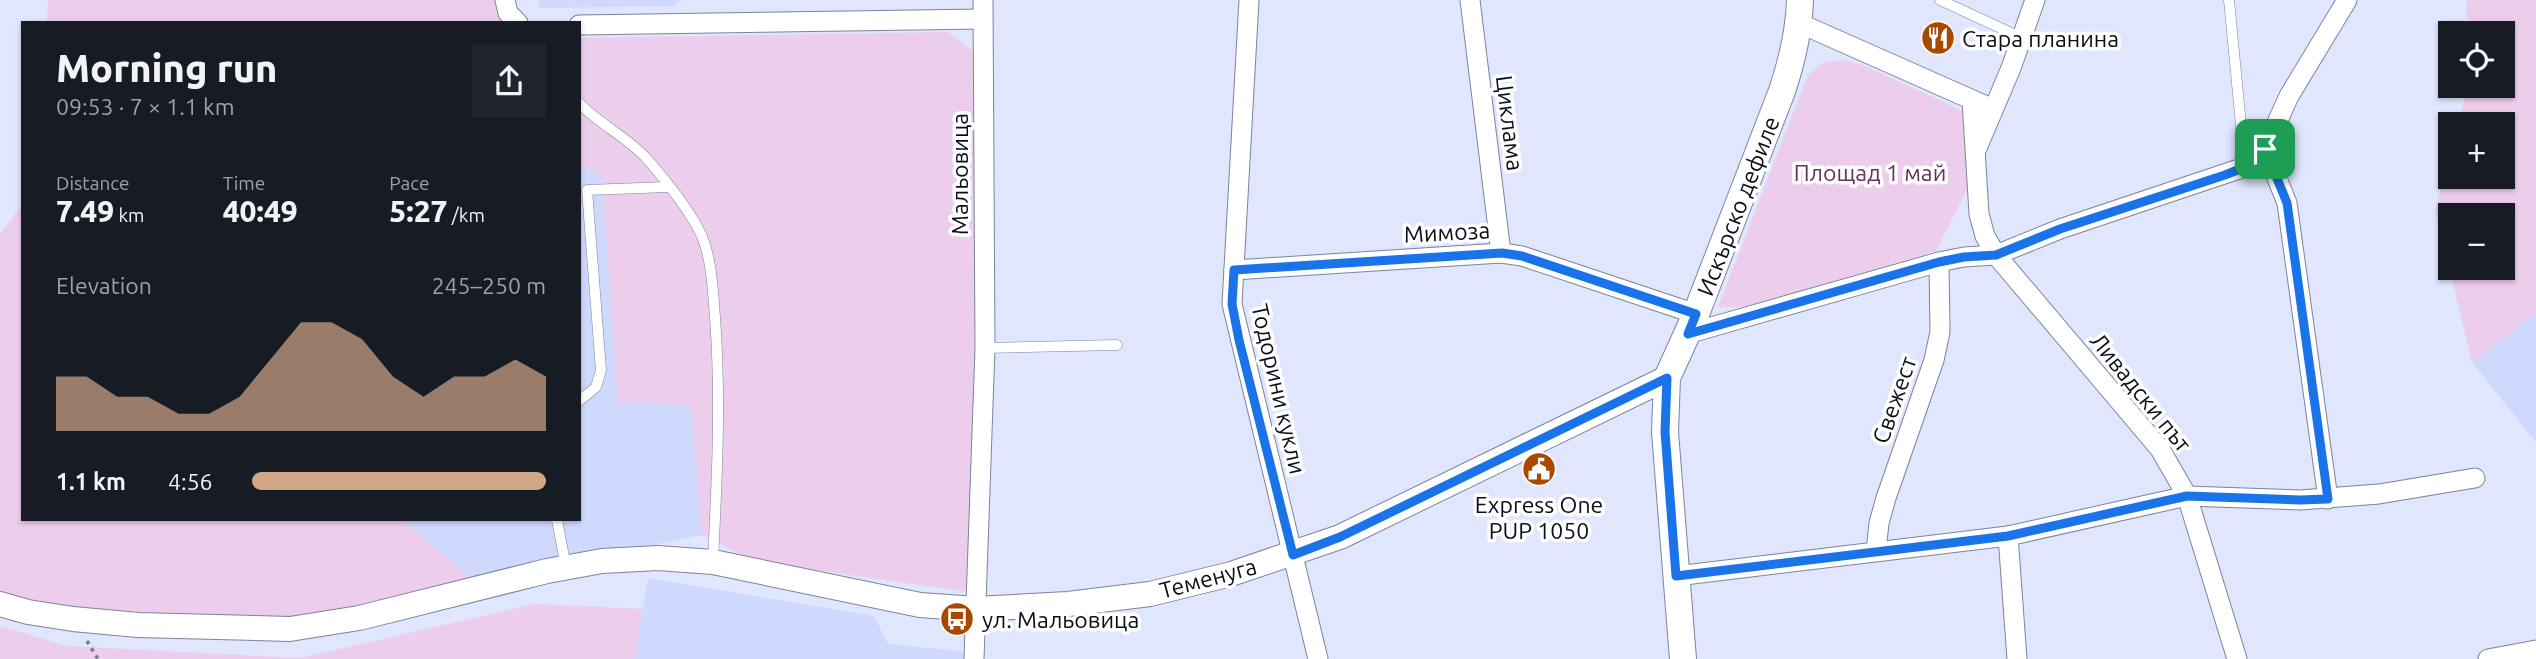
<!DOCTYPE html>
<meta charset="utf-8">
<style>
body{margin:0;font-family:Ubuntu,sans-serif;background:#20242c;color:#f1f3f6;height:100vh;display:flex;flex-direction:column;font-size:26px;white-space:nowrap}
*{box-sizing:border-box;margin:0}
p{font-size:23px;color:#9ea1a6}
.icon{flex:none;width:38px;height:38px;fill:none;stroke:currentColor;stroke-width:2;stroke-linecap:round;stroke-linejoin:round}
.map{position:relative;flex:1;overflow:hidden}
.panel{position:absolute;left:21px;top:21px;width:560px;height:500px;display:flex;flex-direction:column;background:#171b24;border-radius:0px;box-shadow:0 2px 5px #0004}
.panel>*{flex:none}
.tools{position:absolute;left:2438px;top:21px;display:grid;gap:14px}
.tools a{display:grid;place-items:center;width:77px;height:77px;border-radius:0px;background:#171b24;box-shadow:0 2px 5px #0004;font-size:35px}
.pin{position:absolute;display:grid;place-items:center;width:60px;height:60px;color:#fff;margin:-30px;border-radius:14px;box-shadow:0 4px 10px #0006}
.round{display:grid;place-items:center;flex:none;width:74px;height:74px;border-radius:0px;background:#20242c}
.overview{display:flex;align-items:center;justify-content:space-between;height:119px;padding:0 35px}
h1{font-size:38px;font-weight:800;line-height:52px}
.stats{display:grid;grid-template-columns:repeat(3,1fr);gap:10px;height:119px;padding:7px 35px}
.stats div{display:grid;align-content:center}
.stats b{font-size:30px;font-weight:800}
.stats small{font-size:19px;font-weight:400}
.stats p{font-size:19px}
.chart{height:196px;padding:14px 35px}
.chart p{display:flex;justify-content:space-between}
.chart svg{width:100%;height:126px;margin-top:7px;fill:#d1a687;opacity:.7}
ul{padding:0 35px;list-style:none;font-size:23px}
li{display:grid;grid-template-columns:112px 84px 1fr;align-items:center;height:52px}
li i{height:18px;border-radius:9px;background:#d1a687}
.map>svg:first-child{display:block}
.built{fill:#cfd9fd}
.green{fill:#edcdec;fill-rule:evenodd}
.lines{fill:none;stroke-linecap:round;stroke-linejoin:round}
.service-casing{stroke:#7c839e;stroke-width:11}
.minor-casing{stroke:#7c839e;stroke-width:21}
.tertiary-casing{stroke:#7c839e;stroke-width:26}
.secondary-casing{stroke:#7c839e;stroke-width:28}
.path{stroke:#787c8c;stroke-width:3.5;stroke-dasharray:3.5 5;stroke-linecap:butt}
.service{stroke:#fff;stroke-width:10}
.minor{stroke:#fff;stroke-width:19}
.tertiary{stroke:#fff;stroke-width:24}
.secondary{stroke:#fff;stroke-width:26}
.route-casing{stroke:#fff;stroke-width:14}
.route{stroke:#1a73e8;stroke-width:9}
.labels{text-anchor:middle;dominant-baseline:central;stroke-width:7;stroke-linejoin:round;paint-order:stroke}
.poi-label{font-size:23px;fill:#0c0e17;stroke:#fff;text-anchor:start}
.street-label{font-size:23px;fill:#0c0e17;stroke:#fff}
.park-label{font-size:23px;fill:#613561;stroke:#fff}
</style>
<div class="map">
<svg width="2536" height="659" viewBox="0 0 2536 659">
<rect width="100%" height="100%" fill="#dfe6fd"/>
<!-- built -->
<g class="built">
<polygon points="539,0 681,0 674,6 540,8"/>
<polygon points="579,164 602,176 618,403 691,405 702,535 475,581 402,520 579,520"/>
<polygon points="2536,312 2536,442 2472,362"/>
<polygon points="648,578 874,616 888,644 969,652 967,659 635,659"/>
</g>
<!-- green -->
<g class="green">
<polygon points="48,0 494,0 502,23 47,23"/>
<path d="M2467,0h69v312l-64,50 -37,-152 15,-56v23h52v-53h-44l10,-38h34v-53h-20l1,-3 -17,-12zM2450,215h52v53h-52z"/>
<polygon points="948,32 980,56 970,592 756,562 702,535 691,405 618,403 602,176 579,164 579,38"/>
<polygon points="1842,60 1862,65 1963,111 1968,188 1936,251 1745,307 1718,307 1808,75 1822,63"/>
<polygon points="23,203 23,520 402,520 475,581 279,623 39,604 0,593 0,235"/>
<polygon points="535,604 643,609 635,659 0,659 0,626 67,646 300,658"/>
</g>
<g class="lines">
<!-- service casing -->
<g class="service-casing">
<g id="service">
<polyline points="1940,0 2022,38"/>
<polyline points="2229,0 2245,167"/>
<path d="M579,103c21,22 49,34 69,57 17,19 46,56 55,79 9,23 10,54 12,78 6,82 2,163 -2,244"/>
<polyline points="985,348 1117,345"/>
<polyline points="579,401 596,387 601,370 587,190 668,187"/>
<polyline points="557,520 566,567"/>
</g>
</g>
<!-- minor casing -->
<g class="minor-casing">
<g id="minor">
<polyline points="505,0 508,13 518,23"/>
<polyline points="1249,0 1232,304 1318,659"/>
<polyline points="1470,0 1501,253"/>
<polyline points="1799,23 1993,109"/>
<polyline points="579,25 982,19"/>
<polyline points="1972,100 1979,214 1985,236 1996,255 2160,449 2187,496 2237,659"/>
<polyline points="1977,148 2011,68 2035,0"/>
<polyline points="2265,149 2287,203 2328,499"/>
<polyline points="1234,270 1501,253 1522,256 1696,314"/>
<polyline points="1687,334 1939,262 1964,257 1996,255 2060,229 2245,167 2265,149 2289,96 2347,0"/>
<polyline points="2008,536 2017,659"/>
<polyline points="1876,551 1879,523 1886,498 1934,360 1940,332 1939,262"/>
<polyline points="1676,576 2008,536 2187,496 2300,500 2379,494 2475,478"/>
<polyline points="974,659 985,348 983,0"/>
<polyline points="2488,659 2536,650"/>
</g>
</g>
<!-- tertiary casing -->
<g class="tertiary-casing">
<polyline id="tertiary" points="0,604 28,612 73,619 138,625 290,629 359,618 547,571 602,561 658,558 713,562 920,605 976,609 1068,604 1150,594 1231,574 1340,537 1667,378"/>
</g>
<!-- secondary casing -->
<g class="secondary-casing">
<path id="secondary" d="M1683,659l-18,-227 2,-54 29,-64 86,-223c10,-30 17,-59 18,-91"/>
</g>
<!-- path -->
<polyline class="path" points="87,641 98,659"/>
<!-- service -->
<use href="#service" class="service"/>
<!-- minor -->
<use href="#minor" class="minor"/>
<!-- tertiary -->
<use href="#tertiary" class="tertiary"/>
<!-- secondary -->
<use href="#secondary" class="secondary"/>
</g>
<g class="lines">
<!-- route casing -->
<g class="route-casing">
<polygon id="route" points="2265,149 2287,203 2328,499 2300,500 2187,496 2008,536 1676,576 1665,432 1667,378 1340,537 1293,555 1239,340 1232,304 1234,270 1502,253 1522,256 1696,314 1688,334 1939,262 1964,257 1996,255 2060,229 2225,175 2245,167"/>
</g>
<!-- route -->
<use href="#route" class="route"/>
</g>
<!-- icons -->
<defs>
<g id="restaurant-disc" transform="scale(1.75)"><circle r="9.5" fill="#a94900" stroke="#fff"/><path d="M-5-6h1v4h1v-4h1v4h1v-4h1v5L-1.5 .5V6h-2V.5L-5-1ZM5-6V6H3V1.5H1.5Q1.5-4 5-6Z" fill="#fff"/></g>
<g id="civic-disc" transform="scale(1.75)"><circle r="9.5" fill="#a94900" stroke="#fff"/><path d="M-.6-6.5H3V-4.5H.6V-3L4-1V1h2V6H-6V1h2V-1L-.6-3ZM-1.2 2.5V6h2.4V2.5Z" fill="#fff"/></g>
<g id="bus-disc" transform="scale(1.75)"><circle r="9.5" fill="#a94900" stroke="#fff"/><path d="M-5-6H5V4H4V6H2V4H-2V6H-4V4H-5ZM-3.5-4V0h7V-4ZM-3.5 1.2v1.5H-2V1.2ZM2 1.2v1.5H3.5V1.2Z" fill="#fff"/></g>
</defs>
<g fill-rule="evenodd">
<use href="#restaurant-disc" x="1938" y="38"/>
<use href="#civic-disc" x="1539" y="469"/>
<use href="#bus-disc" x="957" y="619"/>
</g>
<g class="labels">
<!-- poi labels -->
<g class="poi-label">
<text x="1962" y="38">Стара планина</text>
<text x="1539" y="504" text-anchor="middle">Express One<tspan x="1539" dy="26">PUP 1050</tspan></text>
<text x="982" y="619">ул. Мальовица</text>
</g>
<!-- street labels -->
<g class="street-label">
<text transform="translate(1510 123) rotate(83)">Циклама</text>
<text transform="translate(959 174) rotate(-90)">Мальовица</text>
<text transform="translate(1738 206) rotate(-69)">Искърско дефиле</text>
<text transform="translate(1447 232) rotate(-3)">Мимоза</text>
<text transform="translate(1279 389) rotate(77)">Тодорини кукли</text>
<text transform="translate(2141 392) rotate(51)">Ливадски път</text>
<text transform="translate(1894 400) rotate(-71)">Свежест</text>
<text transform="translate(1208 578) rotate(-15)">Теменуга</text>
</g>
<!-- park labels -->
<g class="park-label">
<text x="1870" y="172">Площад 1 май</text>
</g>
</g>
</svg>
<div class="tools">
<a><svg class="icon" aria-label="locate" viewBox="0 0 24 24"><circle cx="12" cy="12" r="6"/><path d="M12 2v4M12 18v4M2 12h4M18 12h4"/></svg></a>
<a>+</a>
<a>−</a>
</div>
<div class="pin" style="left:2265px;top:149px;background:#1e9e55"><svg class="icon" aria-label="arrive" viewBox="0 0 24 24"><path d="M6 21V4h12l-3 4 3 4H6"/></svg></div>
<section class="panel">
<div class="overview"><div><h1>Morning run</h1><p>09:53 · 7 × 1.1 km</p></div><a class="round"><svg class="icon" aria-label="share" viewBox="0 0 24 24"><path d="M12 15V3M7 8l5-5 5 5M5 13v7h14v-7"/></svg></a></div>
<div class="stats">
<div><p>Distance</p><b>7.49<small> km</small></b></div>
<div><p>Time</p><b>40:49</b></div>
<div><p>Pace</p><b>5:27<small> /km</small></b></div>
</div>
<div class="chart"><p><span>Elevation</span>245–250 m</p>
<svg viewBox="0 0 160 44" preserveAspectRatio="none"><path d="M0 44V25L10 25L20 32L30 32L40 38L50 38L60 32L70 19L80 6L90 6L100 12L110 25L120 32L130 25L140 25L150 19L160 25V44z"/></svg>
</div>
<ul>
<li><b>1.1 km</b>4:56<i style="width:100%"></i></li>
</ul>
</section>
</div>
